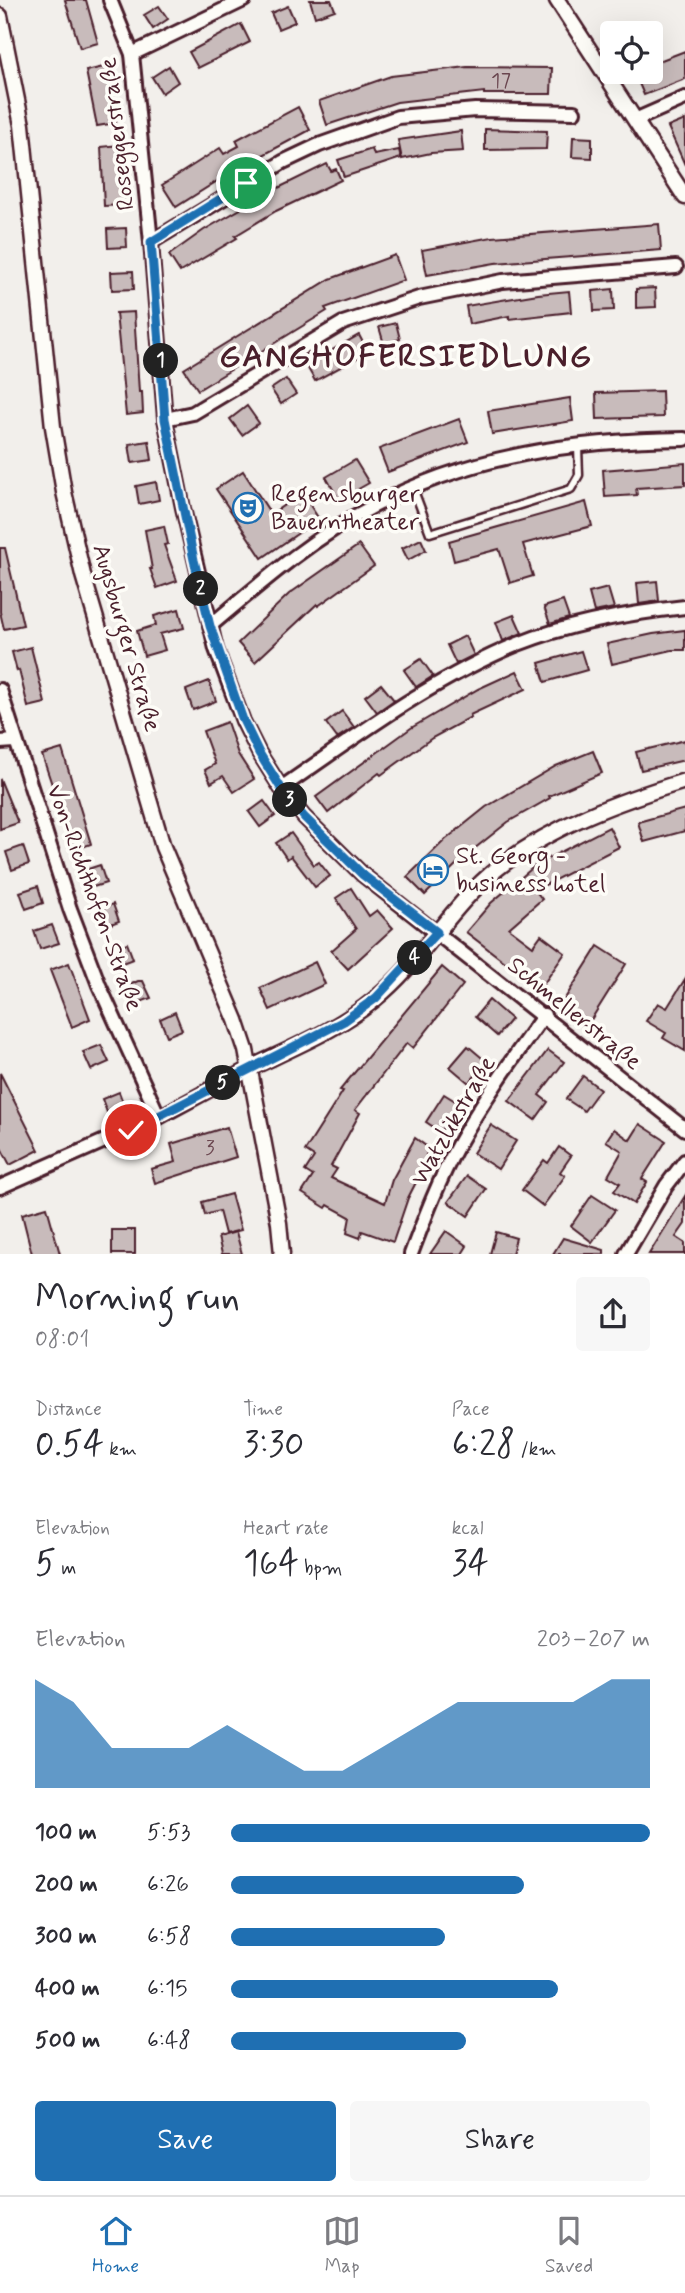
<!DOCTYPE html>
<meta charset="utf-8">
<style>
body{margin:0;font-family:Mynerve,sans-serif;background:#f7f7f7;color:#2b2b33;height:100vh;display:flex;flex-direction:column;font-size:26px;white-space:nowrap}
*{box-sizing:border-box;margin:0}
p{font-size:23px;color:#7c7c81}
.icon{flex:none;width:38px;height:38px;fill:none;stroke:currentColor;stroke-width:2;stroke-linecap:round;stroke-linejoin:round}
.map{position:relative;height:1254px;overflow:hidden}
.drawer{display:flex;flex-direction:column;background:#fff;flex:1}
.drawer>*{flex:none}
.buttons{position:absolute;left:600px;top:21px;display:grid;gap:14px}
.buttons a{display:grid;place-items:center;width:63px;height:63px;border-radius:7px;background:#fff;box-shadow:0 7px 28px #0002;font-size:35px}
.pin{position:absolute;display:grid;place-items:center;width:60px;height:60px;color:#fff;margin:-30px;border:4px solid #fff;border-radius:50%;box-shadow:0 2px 7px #0007}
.km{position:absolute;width:35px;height:35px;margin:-18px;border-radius:50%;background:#222;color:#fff;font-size:19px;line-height:35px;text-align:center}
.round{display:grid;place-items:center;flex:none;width:74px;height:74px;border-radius:7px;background:#f7f7f7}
.overview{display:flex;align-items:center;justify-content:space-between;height:119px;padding:0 35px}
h1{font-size:38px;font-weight:600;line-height:52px}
.metrics{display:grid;grid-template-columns:repeat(3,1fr);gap:10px;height:119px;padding:7px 35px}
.metrics div{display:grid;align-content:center}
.metrics b{font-size:35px;font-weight:600}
.metrics small{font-size:19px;font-weight:400}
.metrics p{font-size:19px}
.chart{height:196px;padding:14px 35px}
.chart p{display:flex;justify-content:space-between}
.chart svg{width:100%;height:126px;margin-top:7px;fill:#1f6fb2;opacity:.7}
.cta{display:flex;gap:14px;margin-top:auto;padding:14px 35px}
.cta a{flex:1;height:80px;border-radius:7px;background:#1f6fb2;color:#fff;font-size:28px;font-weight:600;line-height:80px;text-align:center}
.cta a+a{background:#f7f7f7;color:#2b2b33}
ul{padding:0 35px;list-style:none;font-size:23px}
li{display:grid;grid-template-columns:112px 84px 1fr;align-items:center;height:52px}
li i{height:18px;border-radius:9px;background:#1f6fb2}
.tabs{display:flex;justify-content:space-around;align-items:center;height:98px;border-top:2px solid #e1e1e2;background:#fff;font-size:19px;color:#7c7c81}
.tabs a{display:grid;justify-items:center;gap:4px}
.tabs .on{color:#1f6fb2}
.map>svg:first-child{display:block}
.building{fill:#c8bbbb;stroke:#4a1f2b;stroke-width:2}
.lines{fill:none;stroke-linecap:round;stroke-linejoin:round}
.service-casing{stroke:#4a1f2b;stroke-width:11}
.minor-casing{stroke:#4a1f2b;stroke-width:18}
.tertiary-casing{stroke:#4a1f2b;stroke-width:19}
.service{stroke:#fdfcf7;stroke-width:6}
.minor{stroke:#fdfcf7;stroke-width:12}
.tertiary{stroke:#fdfcf7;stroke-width:14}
.route-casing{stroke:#fff;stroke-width:14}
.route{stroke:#1f6fb2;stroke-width:9}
.labels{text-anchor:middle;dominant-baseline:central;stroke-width:7;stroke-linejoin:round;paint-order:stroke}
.number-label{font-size:21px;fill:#6a464f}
.street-label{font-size:24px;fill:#4a1f2b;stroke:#fdfcf7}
.poi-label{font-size:24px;fill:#4a1f2b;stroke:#fdfcf7;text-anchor:start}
.district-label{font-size:32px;font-weight:bold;letter-spacing:2px;fill:#4a1f2b;stroke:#fdfcf7}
</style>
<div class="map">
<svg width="685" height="1254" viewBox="0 0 685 1254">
<rect width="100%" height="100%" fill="#f2efeb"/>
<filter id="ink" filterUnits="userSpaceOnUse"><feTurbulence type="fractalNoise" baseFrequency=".0143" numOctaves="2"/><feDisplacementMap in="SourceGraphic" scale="14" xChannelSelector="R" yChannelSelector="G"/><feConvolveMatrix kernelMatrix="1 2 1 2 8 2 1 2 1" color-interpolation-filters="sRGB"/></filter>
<g filter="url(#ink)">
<!-- building -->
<g class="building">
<polygon points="65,0 86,0 98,43 80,48"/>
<polygon points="310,0 331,0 335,10 315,17"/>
<polygon points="159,6 168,19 153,29 144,15"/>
<polygon points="288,6 295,22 278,29 271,13"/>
<polygon points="241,24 250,42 198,68 189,52"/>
<polygon points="685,51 685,79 644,95 634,72 651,72 651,64"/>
<polygon points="108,66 113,85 110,85 116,123 97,126 86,71"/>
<polygon points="169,66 178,82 162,93 152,77"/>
<polygon points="467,67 552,68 551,94 484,94 484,92 397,102 327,125 319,101 391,76"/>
<polygon points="298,107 310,130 250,162 249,161 176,207 162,185 220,148 224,154 239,146 236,140"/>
<polygon points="685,120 685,165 668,127"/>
<polygon points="485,129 547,131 546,149 485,150"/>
<polygon points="461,131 463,151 431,153 402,159 398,140"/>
<polygon points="573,137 592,138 592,158 572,157"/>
<polygon points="119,145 124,205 104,206 101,147"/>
<polygon points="372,149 374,155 399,150 401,158 344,177 338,160"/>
<polygon points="327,164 331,171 336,169 341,180 276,211 235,236 237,238 180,272 169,255 204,230 268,193"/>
<polygon points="659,224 661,250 495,263 427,275 422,250 492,237"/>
<polygon points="126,228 127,247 108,248 107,229"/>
<polygon points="395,255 404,280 325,308 327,311 198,390 184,369 330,279"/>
<polygon points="133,271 134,289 112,290 111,272"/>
<polygon points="655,288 656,307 636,308 636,289"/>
<polygon points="613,289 614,310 594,311 593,291"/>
<polygon points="569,291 571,312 509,319 509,316 469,324 466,306 538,294"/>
<polygon points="134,312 139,392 142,392 143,413 126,415 116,313"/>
<polygon points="396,323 400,339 384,344 379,327"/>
<polygon points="359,335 368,352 315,381 306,365"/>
<polygon points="286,379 296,394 281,404 271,389"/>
<polygon points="662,391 663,417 597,419 596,393"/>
<polygon points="570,398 573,421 492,434 488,411"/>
<polygon points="247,406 259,423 242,435 230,419"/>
<polygon points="459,419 468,442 388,472 379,449"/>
<polygon points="149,441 152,460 132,463 129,444"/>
<polygon points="355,460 369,483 339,500 326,477"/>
<polygon points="685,463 685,485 636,488 637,495 605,497 603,470"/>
<polygon points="243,471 271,514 302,493 319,519 262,558 216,489"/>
<polygon points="156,482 159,500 139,504 136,486"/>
<polygon points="586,502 592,526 523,544 533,576 510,583 499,549 454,561 449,541"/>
<polygon points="164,526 168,544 164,545 177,581 157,588 150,569 152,569 145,530"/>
<polygon points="421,539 426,550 408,560 402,548"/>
<polygon points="359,545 374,566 318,606 317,604 255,662 238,643 289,594"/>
<polygon points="0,548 5,548 23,625 4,629 0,612"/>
<polygon points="657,581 659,601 639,604 637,583"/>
<polygon points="608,588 614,608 594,612 589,593"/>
<polygon points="563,601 569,618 550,624 544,607"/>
<polygon points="179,609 184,628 160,634 165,650 144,656 137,631 156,625 154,616"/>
<polygon points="514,615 522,633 503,641 496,622"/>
<polygon points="685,630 685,650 672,650 612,664 607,644 653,634"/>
<polygon points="465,636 474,655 456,664 447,645"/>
<polygon points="31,647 45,703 28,707 19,670 17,671 12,652"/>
<polygon points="581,651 587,670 545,682 539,663"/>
<polygon points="421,659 433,676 416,687 404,670"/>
<polygon points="517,671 526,689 470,715 471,717 432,738 381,775 379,773 328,813 316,797 411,728 478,689"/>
<polygon points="209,681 216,701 193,710 186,690"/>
<polygon points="381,684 394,700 377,712 365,696"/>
<polygon points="342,711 354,727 337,738 326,723"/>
<polygon points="227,722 238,754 254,779 234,792 223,776 211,783 205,770 215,764 203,731"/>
<polygon points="685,740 685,760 641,770 636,752"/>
<polygon points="62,749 91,844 74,850 42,755"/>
<polygon points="593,751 602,773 549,796 550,798 508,822 464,857 425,895 407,877 445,840 486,807 556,766"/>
<polygon points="0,779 18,823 0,829"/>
<polygon points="264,801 275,816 260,827 249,812"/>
<polygon points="685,809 685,831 644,842 638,822"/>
<polygon points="609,827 619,847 535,890 542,899 509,928 533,946 541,935 565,953 540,989 466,932 491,903 537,864"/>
<polygon points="291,833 314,865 319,862 330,876 315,887 291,856 287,859 276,843"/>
<polygon points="23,846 29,864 12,870 6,852"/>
<polygon points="100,865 106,883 87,889 82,871"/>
<polygon points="38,886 43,903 26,909 20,892"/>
<polygon points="351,888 369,916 377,910 393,928 348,969 331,951 356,929 336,898"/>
<polygon points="113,904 119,921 103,927 96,910"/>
<polygon points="52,925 59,943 40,949 34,931"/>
<polygon points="127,943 133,959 117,965 111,949"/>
<polygon points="598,946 626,964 587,1026 559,1008"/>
<polygon points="315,962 325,984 270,1010 260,988"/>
<polygon points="69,963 90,1019 72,1027 50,970"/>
<polygon points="442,967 463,985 413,1048 407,1043 355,1110 360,1113 331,1166 337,1169 331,1178 385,1203 392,1180 415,1138 430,1149 426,1155 429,1157 408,1198 393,1242 362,1231 360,1238 347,1233 350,1217 328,1205 326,1208 302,1193 313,1176 305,1171 314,1157 305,1151 343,1091 340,1090"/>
<polygon points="685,979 685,1051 663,1038 666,1033 646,1021 658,1003 667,1008"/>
<polygon points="138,981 143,981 151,998 133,1005 125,987"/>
<polygon points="489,1000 511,1019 497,1036 475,1017"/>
<polygon points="175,1012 182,1030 167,1036 160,1019"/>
<polygon points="101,1045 109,1062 91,1070 83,1052"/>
<polygon points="468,1046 487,1062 469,1083 450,1067"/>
<polygon points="548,1050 564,1062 539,1095 548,1102 535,1120 509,1101"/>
<polygon points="0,1073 39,1150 10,1165 0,1146"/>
<polygon points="583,1076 600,1089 584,1111 566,1099"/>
<polygon points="119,1092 125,1108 108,1115 102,1099"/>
<polygon points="444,1094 460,1104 441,1132 426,1122"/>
<polygon points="640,1124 666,1141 642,1179 647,1182 634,1204 614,1191 620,1183 608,1176 622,1151 606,1141 614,1129 630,1140"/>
<polygon points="491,1125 516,1141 498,1169 473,1153"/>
<polygon points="227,1127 236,1157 155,1183 151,1169 176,1162 171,1144"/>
<polygon points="559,1147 571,1156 560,1172 565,1176 543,1206 522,1190 544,1160 548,1163"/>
<polygon points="467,1176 486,1189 468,1216 448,1202"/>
<polygon points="231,1194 241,1230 225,1234 219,1211 205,1215 202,1202"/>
<polygon points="592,1195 615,1210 592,1242 571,1226"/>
<polygon points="685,1196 685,1224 676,1237 685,1243 685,1254 649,1254"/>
<polygon points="47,1207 60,1254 32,1254 22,1214"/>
<rect x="112" y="1230" width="23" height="24"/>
<polygon points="446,1231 467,1246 462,1254 430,1254"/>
<polygon points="236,1232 242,1254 222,1254 218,1237"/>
<polygon points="496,1232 516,1238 512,1254 490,1254"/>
<polygon points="563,1238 604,1250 604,1254 553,1254"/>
</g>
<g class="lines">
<!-- service casing -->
<g class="service-casing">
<polyline id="service" points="413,488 430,533 571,489 579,475 578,447"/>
</g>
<!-- minor casing -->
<g class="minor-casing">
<g id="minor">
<polyline points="110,0 132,54 151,242 165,419 183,508 216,649 243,721 259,753 281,788 304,817 363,875 685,1129"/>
<polyline points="132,54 244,0"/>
<polyline points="635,120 685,98"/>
<polyline points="151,242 283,162 319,145 398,117 475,110 574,112"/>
<polyline points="165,419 193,413 343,323 419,298 503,281 676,267"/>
<path d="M210,626c51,-43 102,-88 162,-119 97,-52 205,-67 313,-68"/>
<polyline points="0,690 70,909 99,985 159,1117"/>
<polyline points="0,742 15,741"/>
<path d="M281,788c76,-52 151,-109 237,-144 52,-21 111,-31 167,-37"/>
<polyline points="0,1187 159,1117 250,1068"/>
<path d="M411,1254c14,-37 28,-74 47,-109 25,-45 56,-88 86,-130"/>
<polyline points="626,1254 666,1186 685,1161"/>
</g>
</g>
<!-- tertiary casing -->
<g class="tertiary-casing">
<g id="tertiary">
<polyline points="557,0 685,197"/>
<polyline points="0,16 22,125 53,427 64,492 83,575 163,847 236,1020 246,1050 279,1223 282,1254"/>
<path d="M250,1068c42,-20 89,-39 125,-69 47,-38 76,-94 123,-131 55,-43 121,-67 187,-87"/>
</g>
</g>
<!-- service -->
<use href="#service" class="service"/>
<!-- minor -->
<use href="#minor" class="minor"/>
<!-- tertiary -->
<use href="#tertiary" class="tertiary"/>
</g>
</g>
<g class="lines" filter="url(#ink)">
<!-- route casing -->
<g class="route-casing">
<polyline id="route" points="131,1130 344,1021 376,998 437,932 363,875 304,817 281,788 259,753 243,720 210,626 194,560 165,419 151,242 246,183"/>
</g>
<!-- route -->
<use href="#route" class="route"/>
</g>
<!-- icons -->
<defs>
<g id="theatre-ring" transform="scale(1.575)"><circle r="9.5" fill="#fdfcf7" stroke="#1f6fb2" stroke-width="1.5"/><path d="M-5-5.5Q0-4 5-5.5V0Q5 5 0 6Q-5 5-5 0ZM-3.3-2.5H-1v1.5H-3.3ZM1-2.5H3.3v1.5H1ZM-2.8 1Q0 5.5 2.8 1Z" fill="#1f6fb2"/></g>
<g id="hotel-ring" transform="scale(1.575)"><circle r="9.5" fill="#fdfcf7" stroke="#1f6fb2" stroke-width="1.5"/><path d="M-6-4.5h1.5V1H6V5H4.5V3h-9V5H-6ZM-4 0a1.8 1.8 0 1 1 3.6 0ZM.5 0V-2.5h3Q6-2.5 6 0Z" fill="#1f6fb2"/></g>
</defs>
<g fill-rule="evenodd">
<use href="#theatre-ring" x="248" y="508"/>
<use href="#hotel-ring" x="433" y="870"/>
</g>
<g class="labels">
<!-- number labels -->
<g class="number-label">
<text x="501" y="81">17</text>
<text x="210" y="1148">3</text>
</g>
<!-- street labels -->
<g class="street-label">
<text transform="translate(118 134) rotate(-97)">Roseggerstraße</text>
<text transform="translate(126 638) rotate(74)">Augsburger Straße</text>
<text transform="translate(94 898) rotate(70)">Von-Richthofen-Straße</text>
<text transform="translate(574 1014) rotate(39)">Schmellerstraße</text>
<text transform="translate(454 1121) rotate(-60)">Watzlikstraße</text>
</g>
<!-- poi labels -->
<g class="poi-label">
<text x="271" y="494">Regensburger<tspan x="271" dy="28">Bauerntheater</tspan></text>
<text x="456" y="856">St. Georg -<tspan x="456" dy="28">business hotel</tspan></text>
</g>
<!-- district labels -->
<g class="district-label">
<text x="406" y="357">GANGHOFERSIEDLUNG</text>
</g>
</g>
</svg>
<div class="buttons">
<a><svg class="icon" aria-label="locate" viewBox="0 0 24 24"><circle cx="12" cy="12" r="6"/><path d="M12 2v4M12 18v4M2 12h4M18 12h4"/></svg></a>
</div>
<div class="pin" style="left:246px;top:183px;background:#1e9e55"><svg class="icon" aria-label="arrive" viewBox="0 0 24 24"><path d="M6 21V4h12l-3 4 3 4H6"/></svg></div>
<div class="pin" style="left:131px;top:1130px;background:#d93025"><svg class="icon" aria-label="check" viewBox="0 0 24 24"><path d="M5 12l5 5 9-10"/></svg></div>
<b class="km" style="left:161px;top:361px">1</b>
<b class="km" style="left:201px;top:589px">2</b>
<b class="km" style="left:290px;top:800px">3</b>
<b class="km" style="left:415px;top:958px">4</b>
<b class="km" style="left:223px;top:1083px">5</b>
</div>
<section class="drawer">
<div class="overview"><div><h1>Morning run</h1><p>08:01</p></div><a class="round"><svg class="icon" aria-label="share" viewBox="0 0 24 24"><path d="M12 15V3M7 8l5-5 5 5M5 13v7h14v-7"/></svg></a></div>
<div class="metrics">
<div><p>Distance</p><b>0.54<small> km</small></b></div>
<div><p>Time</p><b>3:30</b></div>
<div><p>Pace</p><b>6:28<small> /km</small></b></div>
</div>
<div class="metrics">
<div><p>Elevation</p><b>5<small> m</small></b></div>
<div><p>Heart rate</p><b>164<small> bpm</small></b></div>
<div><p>kcal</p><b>34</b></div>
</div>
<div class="chart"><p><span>Elevation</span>203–207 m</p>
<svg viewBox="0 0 160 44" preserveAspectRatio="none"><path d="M0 44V6L10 14L20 30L30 30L40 30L50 22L60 30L70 38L80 38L90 30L100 22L110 14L120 14L130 14L140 14L150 6L160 6V44z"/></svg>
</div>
<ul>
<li><b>100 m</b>5:53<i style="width:100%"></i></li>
<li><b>200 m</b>6:26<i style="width:70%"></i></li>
<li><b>300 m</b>6:58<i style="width:51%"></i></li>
<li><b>400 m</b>6:15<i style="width:78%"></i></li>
<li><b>500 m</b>6:48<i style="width:56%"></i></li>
</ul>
<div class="cta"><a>Save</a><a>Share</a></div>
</section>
<nav class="tabs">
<a class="on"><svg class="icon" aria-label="home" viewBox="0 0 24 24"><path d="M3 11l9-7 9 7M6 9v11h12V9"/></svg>Home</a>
<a><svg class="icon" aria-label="map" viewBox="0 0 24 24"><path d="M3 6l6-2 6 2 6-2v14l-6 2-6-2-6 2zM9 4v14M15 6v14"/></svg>Map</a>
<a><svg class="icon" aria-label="saved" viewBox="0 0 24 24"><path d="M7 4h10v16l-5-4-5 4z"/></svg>Saved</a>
</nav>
